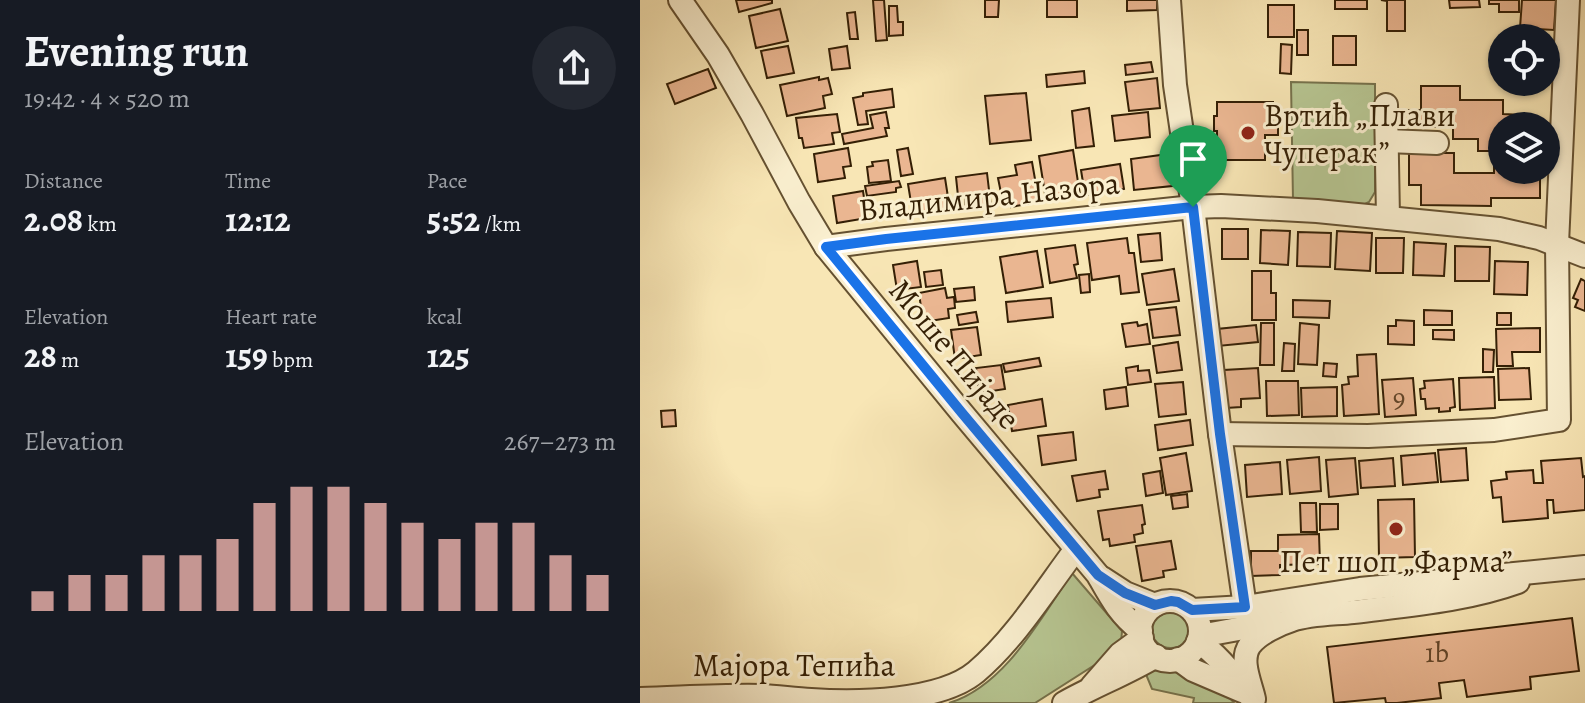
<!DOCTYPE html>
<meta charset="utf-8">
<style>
body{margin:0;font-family:Alegreya,serif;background:#242831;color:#f1f3f6;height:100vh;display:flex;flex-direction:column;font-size:30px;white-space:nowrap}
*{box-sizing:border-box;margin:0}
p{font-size:26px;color:#9ea1a6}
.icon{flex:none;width:44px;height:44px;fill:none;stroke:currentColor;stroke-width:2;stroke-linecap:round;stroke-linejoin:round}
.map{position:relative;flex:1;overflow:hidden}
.sheet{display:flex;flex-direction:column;background:#171b24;width:640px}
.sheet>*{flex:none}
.controls{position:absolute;left:848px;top:24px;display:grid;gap:16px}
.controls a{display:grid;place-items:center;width:72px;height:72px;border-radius:50%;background:#171b24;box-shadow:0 2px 6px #0004;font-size:40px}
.pin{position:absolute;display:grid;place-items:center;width:68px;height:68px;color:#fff;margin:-82px -34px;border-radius:50% 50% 50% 0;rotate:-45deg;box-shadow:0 0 8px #0007}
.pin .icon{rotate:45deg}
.round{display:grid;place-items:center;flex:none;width:84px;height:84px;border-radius:42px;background:#242831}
.headline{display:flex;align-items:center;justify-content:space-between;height:136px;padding:0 24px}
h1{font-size:44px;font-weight:700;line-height:60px}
.figures{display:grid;grid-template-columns:repeat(3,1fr);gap:12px;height:136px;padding:8px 24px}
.figures div{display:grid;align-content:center}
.figures b{font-size:34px;font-weight:700}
.figures small{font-size:22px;font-weight:400}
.figures p{font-size:22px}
.chart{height:224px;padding:16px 24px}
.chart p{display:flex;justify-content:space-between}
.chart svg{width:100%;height:144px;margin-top:8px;stroke:#c59692;stroke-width:6}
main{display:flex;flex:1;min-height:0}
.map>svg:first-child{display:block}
.green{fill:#b7c692;stroke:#76724c;stroke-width:2}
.building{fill:#eab691;stroke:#341f05;stroke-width:2}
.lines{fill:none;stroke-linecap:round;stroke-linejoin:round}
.minor-casing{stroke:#655131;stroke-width:26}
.minor{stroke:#faefcf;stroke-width:22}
.route-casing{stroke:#fff;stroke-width:16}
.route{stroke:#1a73e8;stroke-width:10}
.poi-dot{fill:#8f2418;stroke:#faefcf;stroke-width:3}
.labels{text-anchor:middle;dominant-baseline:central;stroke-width:6;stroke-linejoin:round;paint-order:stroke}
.number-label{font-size:28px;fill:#624528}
.poi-label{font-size:32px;fill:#341f05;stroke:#faefcf;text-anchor:start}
.street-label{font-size:32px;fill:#341f05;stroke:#faefcf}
</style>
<main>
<section class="sheet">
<div class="headline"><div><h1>Evening run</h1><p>19:42 · 4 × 520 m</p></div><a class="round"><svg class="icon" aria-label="share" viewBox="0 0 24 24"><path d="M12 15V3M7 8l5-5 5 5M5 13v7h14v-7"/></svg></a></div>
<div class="figures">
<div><p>Distance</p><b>2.08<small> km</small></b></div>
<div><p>Time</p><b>12:12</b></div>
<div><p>Pace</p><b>5:52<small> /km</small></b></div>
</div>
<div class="figures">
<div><p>Elevation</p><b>28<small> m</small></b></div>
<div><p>Heart rate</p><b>159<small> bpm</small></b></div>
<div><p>kcal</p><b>125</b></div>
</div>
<div class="chart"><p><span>Elevation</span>267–273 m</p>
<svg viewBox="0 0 160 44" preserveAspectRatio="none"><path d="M5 44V38M15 44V33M25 44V33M35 44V27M45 44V27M55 44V22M65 44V11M75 44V6M85 44V6M95 44V11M105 44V17M115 44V22M125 44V17M135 44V17M145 44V27M155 44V33"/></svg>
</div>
</section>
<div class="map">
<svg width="945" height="703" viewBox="0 0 945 703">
<rect width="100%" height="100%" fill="#f8e6b5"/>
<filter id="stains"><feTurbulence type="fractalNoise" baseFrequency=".0025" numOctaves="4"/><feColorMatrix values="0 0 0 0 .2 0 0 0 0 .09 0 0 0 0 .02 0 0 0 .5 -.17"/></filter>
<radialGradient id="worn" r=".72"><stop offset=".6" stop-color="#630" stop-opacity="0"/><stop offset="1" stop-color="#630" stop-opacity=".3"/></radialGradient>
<!-- green -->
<g class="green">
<polygon points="651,82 735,84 735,192 729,202 719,207 653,200"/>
<path d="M432,573l50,58 -1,12 -6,9 -80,51h-86c56,-17 91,-84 123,-130z"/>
<circle cx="531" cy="628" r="20"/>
<polygon points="523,668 540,671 586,693 594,703 553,703 554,698 512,689 505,672"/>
</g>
<!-- building -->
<g class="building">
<polygon points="96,0 132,0 132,3 99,12"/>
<polygon points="233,0 244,0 247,40 236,41"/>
<polygon points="345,0 359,0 358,17 345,17"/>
<rect x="407" y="0" width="30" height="17"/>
<polygon points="487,0 517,0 517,10 487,11"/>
<rect x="695" y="0" width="32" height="9"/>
<polygon points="741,0 765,0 765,31 747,31 747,1"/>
<polygon points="809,0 839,0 840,7 810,8"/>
<polygon points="849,0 879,0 879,12 859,12 859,4 849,4"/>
<polygon points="882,0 916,0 914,30 880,28"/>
<rect x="628" y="5" width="26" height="32"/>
<polygon points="249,6 257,6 258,22 263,22 263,35 249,36"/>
<polygon points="140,9 148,41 116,48 109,16"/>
<polygon points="215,12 218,39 210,39 207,13"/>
<rect x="657" y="30" width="11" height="25"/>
<rect x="693" y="36" width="23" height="29"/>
<polygon points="641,44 652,45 651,74 640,73"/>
<polygon points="148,46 154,73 127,78 121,51"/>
<polygon points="207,46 210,68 192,70 189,49"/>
<polygon points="511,62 513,72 486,75 485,65"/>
<polygon points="68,69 76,88 35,104 27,84"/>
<polygon points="444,71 445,83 407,87 406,75"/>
<polygon points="179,77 179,80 188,78 192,94 183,96 185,108 147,116 140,85"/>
<polygon points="517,78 520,108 489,111 485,82"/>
<polygon points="781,86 820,86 820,100 863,100 863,114 883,115 883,126 862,126 862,170 900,170 900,198 851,198 851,206 781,205 781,185 769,185 769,153 814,153 814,173 854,173 854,162 861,162 861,151 838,151 838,139 813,139 813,127 769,127 769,110 781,110"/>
<polygon points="252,89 254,107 226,111 228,124 218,125 213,98 223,96 223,93"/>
<polygon points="386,93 391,140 350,144 345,96"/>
<polygon points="577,102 633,102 633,124 638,124 638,135 625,135 625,160 577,160 577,131 574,131 574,116 577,116"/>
<polygon points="449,108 454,146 436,148 432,111"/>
<polygon points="246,112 249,128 245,128 247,136 204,144 202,134 233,128 230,115"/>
<polygon points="508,112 510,137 475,141 472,116"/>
<polygon points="197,114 200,132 192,133 194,144 164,148 162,138 159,138 156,118"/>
<polygon points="208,148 211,166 203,167 205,178 178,182 174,154"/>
<polygon points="268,148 273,174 261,176 257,150"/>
<polygon points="433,150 440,195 406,200 399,156"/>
<polygon points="528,154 532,186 494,190 491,159"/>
<polygon points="248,160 251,181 229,183 227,167 233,166 232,162"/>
<polygon points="392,162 399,202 371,207 370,202 363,203 358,178 377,175 375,165"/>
<polygon points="480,164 484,189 445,195 441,170"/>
<polygon points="347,173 351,207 326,210 325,195 318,196 316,177"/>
<polygon points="305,178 310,210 273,215 268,184"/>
<polygon points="259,181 261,187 256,188 256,192 227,196 225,186"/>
<polygon points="223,191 227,218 197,223 193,196"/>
<rect x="582" y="229" width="26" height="30"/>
<polygon points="621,230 650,231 648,265 620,263"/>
<polygon points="697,231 732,233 730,271 695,269"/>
<polygon points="658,232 691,233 690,267 657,266"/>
<polygon points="520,233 522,260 501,262 498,235"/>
<polygon points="487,238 489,253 494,253 499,292 481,294 479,276 452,280 447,243"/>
<polygon points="736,238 764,238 763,273 736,273"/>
<polygon points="774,242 806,244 804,276 773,275"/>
<polygon points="435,245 438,264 434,265 437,278 410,283 405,249"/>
<polygon points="815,246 850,247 849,281 815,281"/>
<polygon points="397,251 403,287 366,293 360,257"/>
<polygon points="277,261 281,287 257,290 253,265"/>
<polygon points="855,261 888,262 887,295 854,294"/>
<polygon points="534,269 539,301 507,305 502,274"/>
<polygon points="301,270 303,285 286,287 284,272"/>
<polygon points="612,271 631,271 631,293 636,293 636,320 612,320"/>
<polygon points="449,274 450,292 441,293 439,275"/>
<polygon points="941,279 945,281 945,311 935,307 938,300 933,298"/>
<polygon points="334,287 335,300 316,302 314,289"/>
<polygon points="305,288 307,298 314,297 315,308 308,309 309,318 283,322 279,293"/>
<polygon points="411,298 413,317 368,322 366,302"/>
<polygon points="653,300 690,301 689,318 653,317"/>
<polygon points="536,307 540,335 513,338 509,310"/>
<polygon points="784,310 812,311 812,325 784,325"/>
<polygon points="336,312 338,322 319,325 317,315"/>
<rect x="857" y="313" width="14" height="12"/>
<polygon points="756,320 774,321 774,345 748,344 748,326 756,326"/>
<polygon points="497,322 498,326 507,324 510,344 486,347 482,324"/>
<polygon points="621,323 634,323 634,365 620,365"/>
<polygon points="660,323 679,325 677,365 658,364"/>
<polygon points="616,325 618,342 578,346 577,329"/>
<polygon points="337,327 341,355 315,359 311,330"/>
<polygon points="900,328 900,352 872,352 873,366 857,366 856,329"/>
<polygon points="793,330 814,330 814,340 793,339"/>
<polygon points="538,342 542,370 517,373 513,346"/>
<polygon points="644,343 655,344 654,371 642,371"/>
<polygon points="843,349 854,350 853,372 843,372"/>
<polygon points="736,354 739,414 704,416 702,385 709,384 708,377 718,376 717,355"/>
<polygon points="399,358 401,366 365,372 363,364"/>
<polygon points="684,363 697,364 696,377 683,376"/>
<polygon points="361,365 365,389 339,393 336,368"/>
<polygon points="498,366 498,371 509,370 511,382 488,385 486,368"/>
<polygon points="618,368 620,398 601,399 601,407 586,408 584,370"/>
<polygon points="889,368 891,399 859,400 858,369"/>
<polygon points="854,377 855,408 820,410 819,378"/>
<polygon points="773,378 776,415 745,417 742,380"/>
<polygon points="813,379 815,407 810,408 810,411 799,412 799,408 786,409 785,399 781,399 780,389 785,388 784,381"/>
<polygon points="626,381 658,381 659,415 627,416"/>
<polygon points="543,382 546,414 519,417 515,384"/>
<polygon points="486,387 488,406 466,409 464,390"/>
<polygon points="697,387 697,416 662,417 661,388"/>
<polygon points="402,399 406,426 372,431 368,405"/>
<polygon points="35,410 36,426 22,427 21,411"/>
<polygon points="550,420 553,445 518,450 515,425"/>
<polygon points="433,432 436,460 402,465 398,436"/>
<polygon points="826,448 828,480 801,482 798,450"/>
<polygon points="546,453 552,491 526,495 520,458"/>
<polygon points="795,453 798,482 763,485 761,456"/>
<polygon points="679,457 681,491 650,494 647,460"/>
<polygon points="715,458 718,494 689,497 686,460"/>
<polygon points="753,458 755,486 721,488 719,461"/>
<polygon points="941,458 943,477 945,476 945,510 914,513 913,500 907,500 908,518 863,522 861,497 853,498 851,481 867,479 866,472 893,470 894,483 903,483 901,461"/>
<polygon points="640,462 642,494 607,497 605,465"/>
<polygon points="465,471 468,489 459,490 460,497 437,501 432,476"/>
<polygon points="520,471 523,493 506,496 503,474"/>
<polygon points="547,494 548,507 533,509 531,496"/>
<polygon points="774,499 775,557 739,558 738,500"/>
<polygon points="660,503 676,503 677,532 661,532"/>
<polygon points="680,504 698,504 698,529 680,530"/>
<polygon points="502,505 505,524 502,525 503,533 494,535 495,542 470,546 469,539 463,540 458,511"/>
<polygon points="679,534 680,564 640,565 640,575 611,576 611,551 638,551 638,535"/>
<polygon points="531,541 536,569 523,571 524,577 502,581 496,546"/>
<polygon points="932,618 939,671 890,677 891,689 827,697 824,680 799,683 801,698 757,703 746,703 745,698 694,703 687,647"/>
</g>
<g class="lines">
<!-- minor casing -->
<g class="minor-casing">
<g id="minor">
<path d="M40,0l38,55 34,59 47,88 27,45 136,166 136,162c13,23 21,39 43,56"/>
<polyline points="529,0 535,85 553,207 580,434 605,607"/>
<polyline points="746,105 748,218"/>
<polyline points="747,141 797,143"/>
<polyline points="186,247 246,239 553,207 581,206 677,211 859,229 899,238 945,256"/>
<polyline points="580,434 728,436 854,430 919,420 917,244 928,0"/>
<polyline points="462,578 485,593 515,605"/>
<circle cx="530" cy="631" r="30"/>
<polyline points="552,610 605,607 720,589 945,567"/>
<polyline points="560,636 636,622"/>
<path d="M558,641c20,14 36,34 50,53"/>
<polyline points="538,659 553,670 602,691"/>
<polyline points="452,686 480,654 502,638"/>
<path d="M0,699c40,-1 82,-4 122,-3 16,1 33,3 49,4 46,3 129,2 165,-28 39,-33 69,-82 100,-123"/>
<path d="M614,699c-3,-15 -15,-39 -4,-54 8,-11 29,-21 42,-25 17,-6 43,-6 61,-8 56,-7 112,-11 165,-30"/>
<path d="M424,703c30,-17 62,-29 92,-47"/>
</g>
</g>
<!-- minor -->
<use href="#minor" class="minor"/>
</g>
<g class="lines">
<!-- route casing -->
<g class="route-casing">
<polygon id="route" points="553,207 580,434 605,607 552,610 538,602 531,601 515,605 485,593 458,575 322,413 186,247 246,239"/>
</g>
<!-- route -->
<use href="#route" class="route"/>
</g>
<!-- markers -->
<g class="poi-dot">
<circle cx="608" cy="133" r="8"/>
<circle cx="756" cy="529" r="8"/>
</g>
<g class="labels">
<!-- number labels -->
<g class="number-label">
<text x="759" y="398">9</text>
<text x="797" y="653">1b</text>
</g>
<!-- poi labels -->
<g class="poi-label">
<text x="624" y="115">Вртић „Плави<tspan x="624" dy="37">Чуперак”</tspan></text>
<text x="756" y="561" text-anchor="middle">Пет шоп „Фарма”</text>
</g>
<!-- street labels -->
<g class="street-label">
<text transform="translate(349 196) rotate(-6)">Владимира Назора</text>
<text transform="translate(315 354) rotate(50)">Моше Пијаде</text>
<text x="154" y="665">Мајора Тепића</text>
</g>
</g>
<rect width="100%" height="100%" filter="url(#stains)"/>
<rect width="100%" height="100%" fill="url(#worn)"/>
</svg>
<div class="controls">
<a><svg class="icon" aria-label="locate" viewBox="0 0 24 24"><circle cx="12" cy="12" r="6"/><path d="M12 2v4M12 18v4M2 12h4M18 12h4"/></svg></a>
<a><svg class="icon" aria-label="layers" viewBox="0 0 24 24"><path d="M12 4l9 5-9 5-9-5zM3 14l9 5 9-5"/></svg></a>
</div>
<div class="pin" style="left:553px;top:207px;background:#1e9e55"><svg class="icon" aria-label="arrive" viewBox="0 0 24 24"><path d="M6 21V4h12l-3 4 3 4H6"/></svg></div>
</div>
</main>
